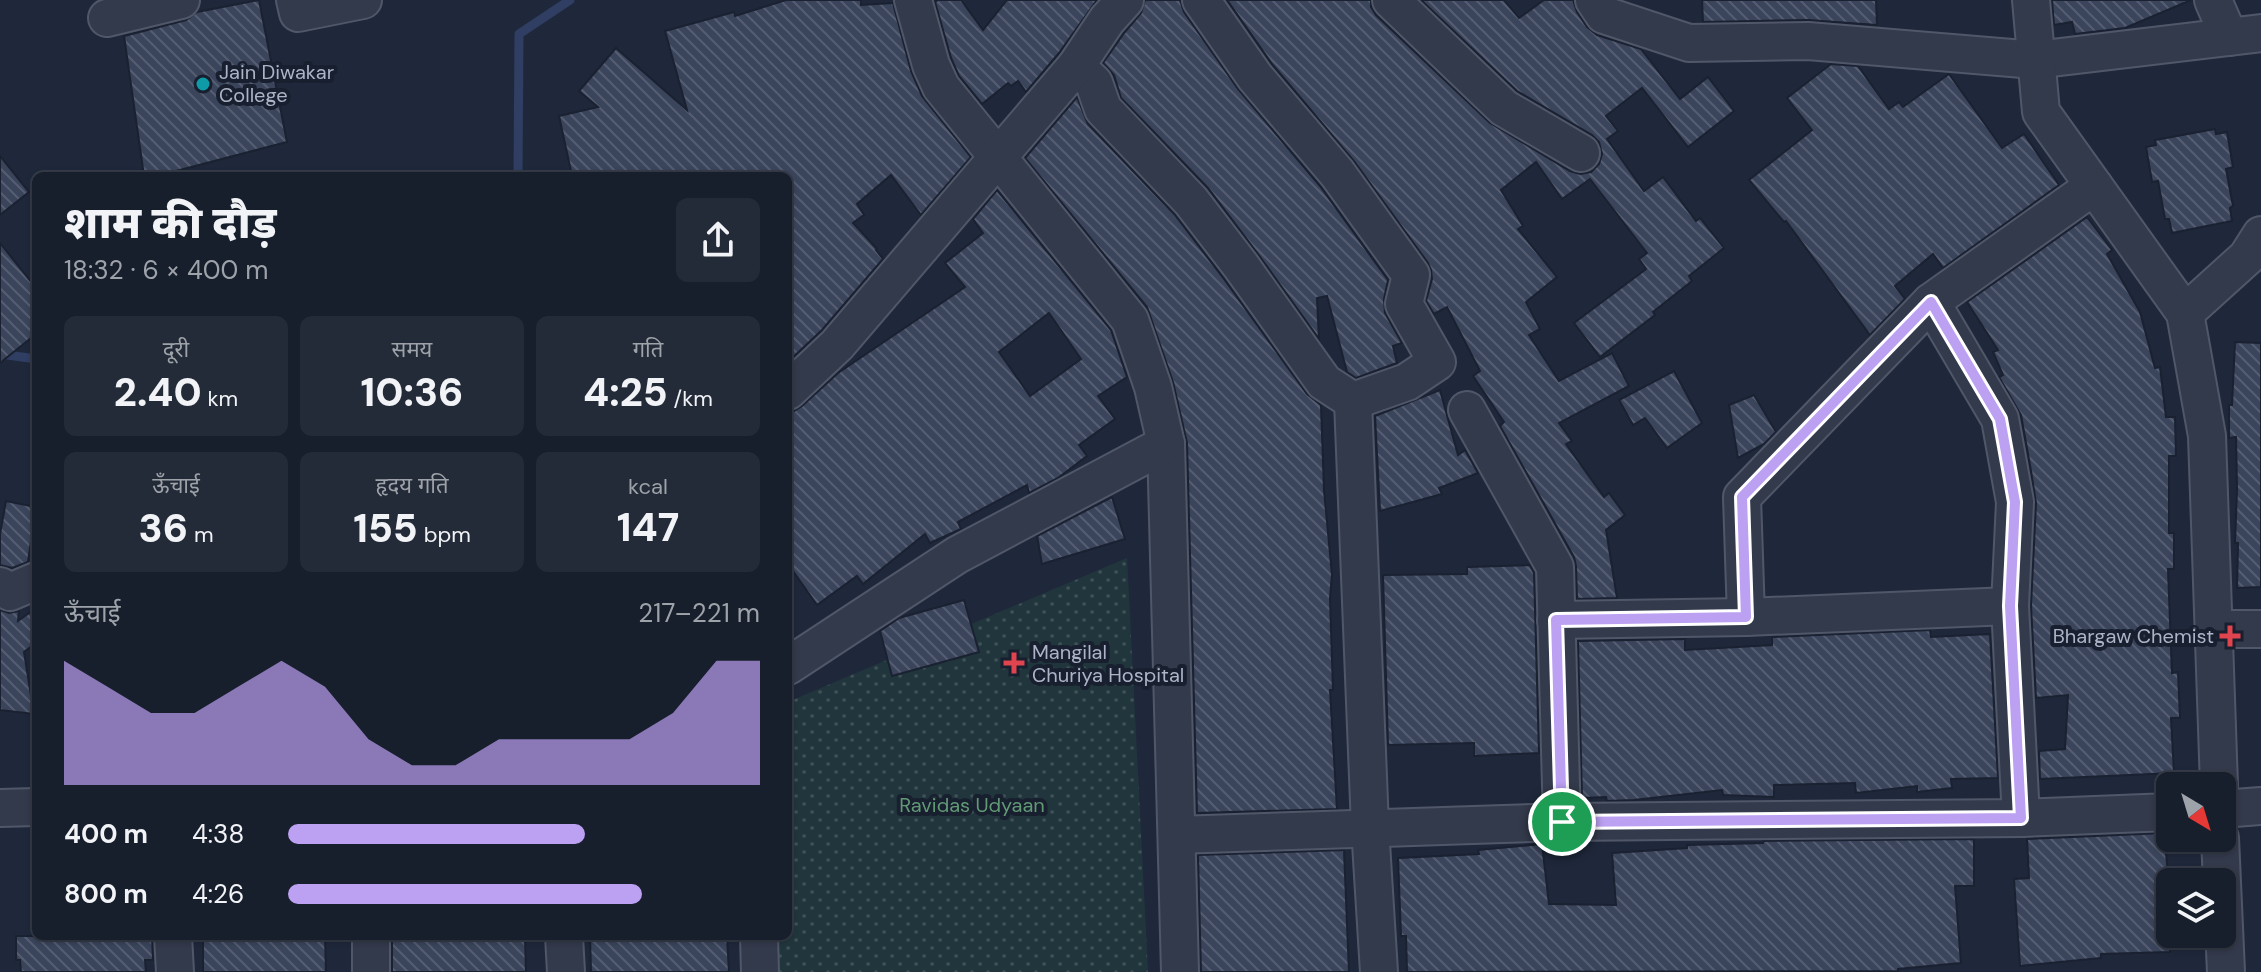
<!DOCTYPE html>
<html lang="hi">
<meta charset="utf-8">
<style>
body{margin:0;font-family:"DM Sans","Noto Sans Devanagari",sans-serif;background:#242b38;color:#f1f3f6;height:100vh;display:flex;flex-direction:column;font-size:30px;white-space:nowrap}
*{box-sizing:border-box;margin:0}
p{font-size:26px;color:#9ea2a9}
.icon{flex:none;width:44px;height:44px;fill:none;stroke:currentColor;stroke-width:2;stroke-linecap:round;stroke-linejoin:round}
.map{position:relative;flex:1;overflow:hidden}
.sheet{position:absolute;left:32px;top:172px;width:760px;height:768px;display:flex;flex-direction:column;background:#171e2c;border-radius:12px;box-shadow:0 2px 6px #0004,0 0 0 2px #363c48}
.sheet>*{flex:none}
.needle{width:52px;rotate:142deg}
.controls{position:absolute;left:2156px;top:772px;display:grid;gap:16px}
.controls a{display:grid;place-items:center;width:80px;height:80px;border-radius:12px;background:#171e2c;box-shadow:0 2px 6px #0004,0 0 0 2px #363c48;font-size:40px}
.pin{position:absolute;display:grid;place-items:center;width:68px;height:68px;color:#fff;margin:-34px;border:4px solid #fff;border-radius:50%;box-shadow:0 2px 8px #0007}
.round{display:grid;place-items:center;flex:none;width:84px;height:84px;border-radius:12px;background:#242b38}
.head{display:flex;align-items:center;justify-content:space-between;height:136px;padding:0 32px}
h1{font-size:44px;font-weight:800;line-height:60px}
.stats{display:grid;grid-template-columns:repeat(3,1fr);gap:12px;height:136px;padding:8px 32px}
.stats div{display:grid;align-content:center;border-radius:12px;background:#242b38;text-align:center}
.stats b{font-size:40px;font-weight:800}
.stats small{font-size:22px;font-weight:400}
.stats p{font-size:22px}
.chart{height:224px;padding:16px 32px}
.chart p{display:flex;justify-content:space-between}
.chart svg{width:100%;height:144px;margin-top:8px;fill:#bca0f2;opacity:.7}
ul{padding:0 32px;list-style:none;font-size:26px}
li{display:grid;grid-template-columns:128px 96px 1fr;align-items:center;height:60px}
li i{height:20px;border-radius:10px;background:#bca0f2}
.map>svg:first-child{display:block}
.park{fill:url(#park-dots)}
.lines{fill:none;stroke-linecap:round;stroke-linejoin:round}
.stream{stroke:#2f3e62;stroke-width:9}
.building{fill:url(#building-back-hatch);stroke:#1a2131;stroke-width:2;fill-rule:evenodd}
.minor-casing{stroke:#505769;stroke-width:40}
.minor{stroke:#333a4b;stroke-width:36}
.route-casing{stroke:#fff;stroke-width:16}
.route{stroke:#bca0f2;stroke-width:10}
.culture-dot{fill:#0f9aa8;stroke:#181f2f;stroke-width:3}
.health-dot{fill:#e0444e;stroke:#181f2f;stroke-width:3}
.labels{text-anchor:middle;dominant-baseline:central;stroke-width:8;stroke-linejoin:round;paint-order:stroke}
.poi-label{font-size:20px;fill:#adb4c7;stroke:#181f2f;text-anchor:start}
.park-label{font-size:20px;fill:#629a76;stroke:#181f2f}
</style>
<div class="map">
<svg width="2261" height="972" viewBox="0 0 2261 972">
<defs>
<pattern id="park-dots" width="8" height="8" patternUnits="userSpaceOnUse" patternTransform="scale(2)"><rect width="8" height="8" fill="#21363c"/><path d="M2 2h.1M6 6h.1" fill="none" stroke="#3f5157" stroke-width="1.8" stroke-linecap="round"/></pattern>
<pattern id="building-back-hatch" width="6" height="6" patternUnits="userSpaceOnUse" patternTransform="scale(2)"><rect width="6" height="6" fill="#3a445b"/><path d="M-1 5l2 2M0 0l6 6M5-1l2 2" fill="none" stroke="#545d71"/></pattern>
</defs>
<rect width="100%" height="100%" fill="#1f283b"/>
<!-- park -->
<polygon class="park" points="1127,558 1148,972 773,972 773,936 788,936 788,702"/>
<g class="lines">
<!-- stream -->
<g class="stream">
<polyline points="518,176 519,34 570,0"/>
<polyline points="0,354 36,359"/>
</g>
</g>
<!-- building -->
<g class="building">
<polygon points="259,0 287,142 157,176 144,176 124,36 186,20 197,12"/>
<polygon points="786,0 861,0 861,5 893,3 911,71 922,96 971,157 921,215 891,175 857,204 864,215 853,223 877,249 876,250 883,259 822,330 788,362 788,176 572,176 559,116 598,107 579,91 616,48 687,110 665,31 734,12 735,16"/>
<polygon points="938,0 961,0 983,30 1007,0 1097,0 1059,53 1026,92 1018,81 1011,86 1008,83 982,104 959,76 951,58 935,2"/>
<polygon points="1145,0 1180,0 1184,12 1238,89 1320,186 1388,280 1384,299 1385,313 1402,343 1393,346 1397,363 1356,378 1347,372 1327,296 1317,298 1319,339 1258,254 1208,188 1121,98 1114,75 1103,63 1124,33 1141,13"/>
<polygon points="1227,0 1371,0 1371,7 1376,15 1490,123 1570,171 1580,174 1591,172 1599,164 1602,154 1599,142 1592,135 1517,91 1421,0 1504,0 1519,18 1544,0 1573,0 1577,12 1587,27 1597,35 1641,49 1680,99 1708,77 1734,111 1688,147 1642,88 1606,116 1618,131 1607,139 1644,191 1663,177 1696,221 1700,218 1724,248 1689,276 1692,281 1653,312 1655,315 1600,357 1574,323 1646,269 1639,259 1647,253 1590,179 1562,199 1536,162 1501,190 1523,226 1518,229 1557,277 1526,302 1540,329 1529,335 1559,381 1612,353 1629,386 1559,423 1572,441 1566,444 1604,497 1609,493 1625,515 1606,530 1617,598 1577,599 1576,566 1574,557 1500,426 1504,422 1473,376 1480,371 1447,307 1434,314 1426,301 1432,279 1431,270 1428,263 1354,161 1272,64"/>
<polygon points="1702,0 1876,0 1877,25 1808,20 1703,22"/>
<polygon points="2052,0 2191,0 2125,28 2075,34 2072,22 2054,25"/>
<polygon points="1831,64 1858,66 1889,109 1899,102 1903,107 1949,74 2002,148 2024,134 2059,185 1943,268 1933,254 1895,286 1905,299 1870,335 1786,221 1784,222 1749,180 1812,130 1787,98"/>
<polygon points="1077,97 1088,124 1175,215 1224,279 1307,394 1321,405 1324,490 1332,575 1330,598 1333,690 1330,690 1337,809 1197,813 1187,443 1173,382 1147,307 1025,158"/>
<polygon points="2215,129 2216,134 2227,132 2233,167 2226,169 2233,206 2230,208 2232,221 2172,233 2169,219 2165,219 2158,181 2152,182 2146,147 2156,145 2155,140"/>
<polygon points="0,156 29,192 0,215"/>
<path d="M997,190l114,140 16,47 -29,19 17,23 -36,26 8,11 -29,22 -29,15 -2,-8 -69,37 3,7 -31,14 -5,-9 -62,50 -6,-8 -40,29 -29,-41v-153h6l8,-5 36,-33 127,-86 -20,-24 38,-30 -10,-14zM1049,313l32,46 -51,37 -31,-44z"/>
<polygon points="2087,217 2112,250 2107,254 2140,312 2155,368 2160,367 2166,417 2175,417 2176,456 2169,456 2169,533 2174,533 2174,569 2168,569 2172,673 2178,672 2180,718 2171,718 2174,773 2040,779 2039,751 2065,749 2068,695 2036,698 2031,606 2036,503 2031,471 2021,415 1999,377 2003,375 1993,352 1998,350 1967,302"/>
<polygon points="0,243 36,288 36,334 0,363"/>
<polygon points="2235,342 2261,343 2261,587 2237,588 2238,543 2235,543 2237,489 2236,437 2229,438 2229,405 2232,405"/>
<polygon points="1674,371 1702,423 1667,448 1645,418 1633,425 1619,400"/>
<polygon points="1440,390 1458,455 1465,450 1478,473 1439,488 1442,494 1380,511 1375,416"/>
<polygon points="1754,395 1776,432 1764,444 1738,458 1729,405"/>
<polygon points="1112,497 1125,539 1042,564 1037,536"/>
<polygon points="6,501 36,507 28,562 12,568 0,565 0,534"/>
<polygon points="1530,565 1534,573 1539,753 1474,756 1474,743 1388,745 1383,575 1467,574 1467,567"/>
<polygon points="964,600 979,652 892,676 880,631 899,618"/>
<polygon points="36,608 36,643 24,652 34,714 0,710 0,610 9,613 19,611 18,621"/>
<polygon points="1930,630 1931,637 1990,634 1998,778 1951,779 1952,788 1917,792 1917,786 1856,793 1855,783 1774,785 1774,797 1723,795 1722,790 1634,800 1607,801 1606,797 1582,798 1578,641 1685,639 1685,650 1772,645 1772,637"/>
<polygon points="2164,833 2168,873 2170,952 2101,954 2101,958 2020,966 2014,879 2029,878 2027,839"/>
<polygon points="1974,839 1974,886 1955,886 1961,963 1898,969 1898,971 1407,972 1406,936 1401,936 1398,858 1479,854 1478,850 1542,844 1549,904 1616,905 1612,853 1687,848 1687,845 1763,843 1763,841"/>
<polygon points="1344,850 1349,972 1201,972 1198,855"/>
<polygon points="16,936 152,936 153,960 145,960 146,972 21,972 20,960 16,960"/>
<polygon points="203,936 325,936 326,972 203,972"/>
<polygon points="392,936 525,936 526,972 392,972"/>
<polygon points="590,936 727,936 729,972 591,972"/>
</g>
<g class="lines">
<!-- minor casing -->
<g class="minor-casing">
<g id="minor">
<polyline points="295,0 298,13 363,0"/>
<polyline points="913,0 931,65 941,87 1130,320 1153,387 1166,444 1180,972"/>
<polyline points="1201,0 1255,77 1337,173 1411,275 1404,304 1437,362 1407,382 1353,401"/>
<polyline points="1391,0 1504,108 1581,153"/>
<polyline points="1594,0 1604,15 1689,43 1808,41 2035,60 2261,33"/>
<polyline points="2031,0 2041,112 2185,313 2207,436 2219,786"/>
<polyline points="2213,0 2229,37"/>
<polyline points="107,18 181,0"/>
<polyline points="1076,66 1094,83 1103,109 1191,201 1241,266 1324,382 1353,401"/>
<polyline points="1931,302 2000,419 2015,502 2010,606 2021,818"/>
<polyline points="2185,313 2247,257 2261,235"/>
<polyline points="788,391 837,345 1076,66 1107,20 1125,0"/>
<polyline points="1353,401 1370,827 1379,972"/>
<polyline points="1467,410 1555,567 1562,822"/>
<polyline points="0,586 10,592 36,581"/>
<polyline points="1746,617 1742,497 1931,302 2094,186"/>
<polyline points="1556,620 1746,617 2010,606"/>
<polyline points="2215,629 2261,629"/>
<polyline points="788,666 957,555 1166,444"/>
<polyline points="0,808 36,807"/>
<polyline points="2222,809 2261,806"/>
<polyline points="1177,835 1562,822 2021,818 2170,812"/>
<polyline points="2220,838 2226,972"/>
<polyline points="173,936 175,972"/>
<polyline points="564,936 566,972"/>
<polyline points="759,936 760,972"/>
<polyline points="371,972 371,936"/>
</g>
</g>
<!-- minor -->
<use href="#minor" class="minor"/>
</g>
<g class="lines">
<!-- route casing -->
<g class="route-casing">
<polygon id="route" points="1931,302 2000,419 2015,502 2010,606 2021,818 1562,822 1556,620 1746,617 1742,497"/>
</g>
<!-- route -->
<use href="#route" class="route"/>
</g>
<!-- markers -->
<circle class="culture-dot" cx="203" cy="84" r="8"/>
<g class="health-dot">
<path d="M2226 624h8v8h8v8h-8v8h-8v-8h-8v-8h8z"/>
<path d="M1010 651h8v8h8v8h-8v8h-8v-8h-8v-8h8z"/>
</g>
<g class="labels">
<!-- poi labels -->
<g class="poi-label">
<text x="219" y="72">Jain Diwakar<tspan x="219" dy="23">College</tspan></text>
<text x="2214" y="636" text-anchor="end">Bhargaw Chemist</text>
<text x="1032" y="652">Mangilal<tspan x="1032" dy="23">Churiya Hospital</tspan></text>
</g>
<!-- park labels -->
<g class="park-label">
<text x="972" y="805">Ravidas Udyaan</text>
</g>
</g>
</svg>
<div class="controls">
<a><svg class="needle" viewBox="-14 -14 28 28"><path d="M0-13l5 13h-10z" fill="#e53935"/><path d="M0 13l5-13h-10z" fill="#9ea2a9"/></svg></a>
<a><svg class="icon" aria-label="layers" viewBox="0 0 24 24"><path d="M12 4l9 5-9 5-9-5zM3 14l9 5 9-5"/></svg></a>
</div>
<div class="pin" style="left:1562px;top:822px;background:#1e9e55"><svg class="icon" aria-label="arrive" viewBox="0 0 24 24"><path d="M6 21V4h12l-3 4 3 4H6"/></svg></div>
<section class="sheet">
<div class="head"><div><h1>शाम की दौड़</h1><p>18:32 · 6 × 400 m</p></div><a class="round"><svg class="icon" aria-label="share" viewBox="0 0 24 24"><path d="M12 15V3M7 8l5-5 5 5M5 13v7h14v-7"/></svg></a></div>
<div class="stats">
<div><p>दूरी</p><b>2.40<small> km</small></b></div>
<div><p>समय</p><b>10:36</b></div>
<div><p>गति</p><b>4:25<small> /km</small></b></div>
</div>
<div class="stats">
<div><p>ऊँचाई</p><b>36<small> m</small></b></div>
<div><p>हृदय गति</p><b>155<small> bpm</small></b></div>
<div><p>kcal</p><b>147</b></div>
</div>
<div class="chart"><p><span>ऊँचाई</span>217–221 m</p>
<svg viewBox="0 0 160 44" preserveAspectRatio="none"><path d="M0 44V6L10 14L20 22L30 22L40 14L50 6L60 14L70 30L80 38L90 38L100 30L110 30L120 30L130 30L140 22L150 6L160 6V44z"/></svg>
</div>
<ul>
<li><b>400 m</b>4:38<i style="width:63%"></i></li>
<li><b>800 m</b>4:26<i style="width:75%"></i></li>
</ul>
</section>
</div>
